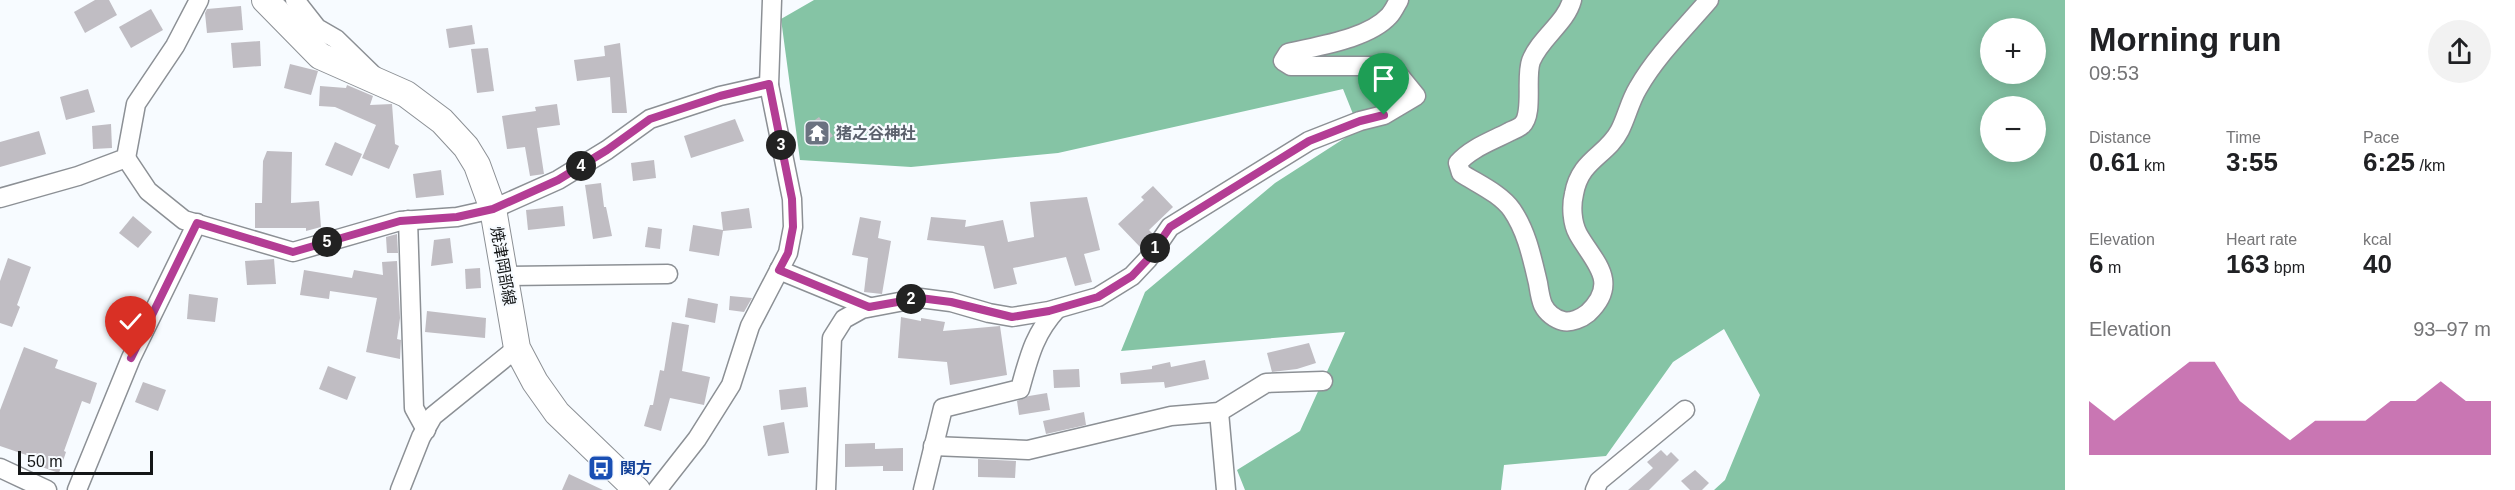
<!DOCTYPE html>
<meta charset="utf-8">
<style>
body{margin:0;font-family:Arial,"Noto Sans JP",sans-serif;background:#f2f2f2;color:#202124;height:100vh;display:flex;flex-direction:column;font-size:22px;white-space:nowrap}
*{box-sizing:border-box;margin:0}
p{font-size:20px;color:#757577}
.icon{flex:none;width:33px;height:33px;fill:none;stroke:currentColor;stroke-width:2;stroke-linecap:round;stroke-linejoin:round}
.map{position:relative;flex:1;overflow:hidden}
.side{display:flex;flex-direction:column;background:#fff;width:450px}
.side>*{flex:none}
.controls{position:absolute;left:1980px;top:18px;display:grid;gap:12px}
.controls a{display:grid;place-items:center;width:66px;height:66px;border-radius:50%;background:#fff;box-shadow:0 3px 15px #0003;font-size:30px}
.scale{position:absolute;left:18px;bottom:15px;width:135px;box-sizing:border-box;padding-left:6px;border:3px solid #141617;border-top:0;font-size:16px;line-height:21px;white-space:nowrap;color:#141617;-webkit-text-stroke:4px #f7fbff;paint-order:stroke}
.pin{position:absolute;display:grid;place-items:center;width:51px;height:51px;color:#fff;margin:-62px -26px;border-radius:50% 50% 50% 0;rotate:-45deg;box-shadow:0 0 6px #0007}
.pin .icon{rotate:45deg}
.km{position:absolute;width:30px;height:30px;margin:-15px;border-radius:50%;background:#222;color:#fff;font-size:16px;line-height:30px;text-align:center}
.round{display:grid;place-items:center;flex:none;width:63px;height:63px;border-radius:32px;background:#f2f2f2}
.summary{display:flex;align-items:center;justify-content:space-between;height:102px;padding:0 24px}
h1{font-size:33px;font-weight:600;line-height:45px}
.metrics{display:grid;grid-template-columns:repeat(3,1fr);gap:9px;height:102px;padding:6px 24px}
.metrics div{display:grid;align-content:center}
.metrics b{font-size:26px;font-weight:600}
.metrics small{font-size:16px;font-weight:400}
.metrics p{font-size:16px}
.chart{height:168px;padding:12px 24px}
.chart p{display:flex;justify-content:space-between}
.chart svg{width:100%;height:108px;margin-top:6px;fill:#b33d94;opacity:.7}
main{display:flex;flex:1;min-height:0}
.map>svg:first-child{display:block}
.forest{fill:#85c4a5;fill-rule:evenodd}
.building{fill:#c0bdc3}
.lines{fill:none;stroke-linecap:round;stroke-linejoin:round}
.street-casing{stroke:#8c9095;stroke-width:21}
.secondary-casing{stroke:#8c9095;stroke-width:28}
.street{stroke:#fff;stroke-width:18}
.secondary{stroke:#fff;stroke-width:26}
.route-casing{stroke:#fff;stroke-width:12}
.route{stroke:#b33d94;stroke-width:8}
.labels{text-anchor:middle;dominant-baseline:central;stroke-width:4.5;stroke-linejoin:round;paint-order:stroke}
.worship-label{font-size:16px;font-weight:bold;fill:#5b616d;stroke:#f7fbff;text-anchor:start}
.street-label{font-size:16px;fill:#141617;stroke:#f7fbff}
.transit-label{font-size:16px;font-weight:bold;fill:#164399;stroke:#f7fbff;text-anchor:start}
</style>
<main>
<div class="map">
<svg width="2065" height="490" viewBox="0 0 2065 490">
<rect width="100%" height="100%" fill="#f7fbff"/>
<!-- forest -->
<path class="forest" d="M814,0h1251v490h-351l11,-10 35,-85 -36,-66 -51,33 -67,94 -102,9 -3,25h-256l-8,-20 63,-39 45,-99 -224,19 24,-59 130,-109 84,-54 -16,-40 -285,64 -147,14 -111,-7 -19,-141zM1990,28h46v46h-46zM1990,106h46v46h-46z"/>
<!-- building -->
<g class="building">
<polygon points="95,0 109,0 117,15 85,33 74,12"/>
<polygon points="241,6 243,30 207,33 205,13 207,9"/>
<polygon points="151,9 163,30 131,48 119,27"/>
<polygon points="472,25 475,44 449,48 446,29"/>
<polygon points="260,41 261,66 233,68 231,43"/>
<polygon points="620,43 627,113 612,113 610,77 577,81 574,60 605,56 604,46"/>
<polygon points="488,48 494,91 477,93 471,49"/>
<polygon points="290,64 318,71 311,95 284,88"/>
<polygon points="347,85 373,96 370,105 392,104 395,144 399,146 389,169 362,158 376,125 335,107 319,106 320,86 346,88"/>
<polygon points="88,89 95,112 66,120 60,97"/>
<polygon points="557,104 560,125 537,128 544,174 530,176 525,147 507,149 502,116 536,111 535,107"/>
<polygon points="819,117 833,136 818,147 804,128"/>
<polygon points="735,119 744,141 691,158 684,136"/>
<polygon points="111,124 112,148 93,149 92,126"/>
<polygon points="39,131 46,154 0,167 0,142"/>
<polygon points="335,142 362,154 352,176 325,165"/>
<polygon points="267,151 292,152 291,203 319,201 321,227 306,231 306,228 255,228 255,203 262,203 263,161"/>
<polygon points="654,160 656,178 633,181 631,163"/>
<polygon points="441,170 444,195 416,198 413,174"/>
<polygon points="601,183 604,207 606,207 612,236 593,239 585,185"/>
<polygon points="1153,186 1173,207 1149,230 1152,233 1141,248 1118,224 1144,200 1141,197"/>
<polygon points="1087,197 1100,250 1084,254 1092,282 1075,286 1066,257 1013,268 1017,284 994,289 984,246 927,240 931,217 966,220 965,227 1003,220 1008,242 1034,237 1030,202"/>
<polygon points="563,206 565,226 528,230 526,210"/>
<polygon points="749,208 752,228 723,231 719,256 689,251 693,225 723,230 721,212"/>
<polygon points="133,216 152,232 138,248 119,233"/>
<polygon points="860,217 881,221 878,238 891,241 882,294 864,292 868,258 852,255"/>
<polygon points="648,227 662,229 660,249 645,247"/>
<polygon points="397,234 398,253 387,253 386,237"/>
<polygon points="450,238 453,263 431,266 434,240"/>
<polygon points="8,258 31,267 17,305 20,307 12,327 0,323 0,281"/>
<polygon points="274,259 276,284 247,285 245,261"/>
<polygon points="397,261 400,318 397,339 401,340 400,359 366,352 377,298 330,291 329,299 300,295 304,270 352,278 354,270 383,275 382,262"/>
<polygon points="480,268 481,288 466,289 465,269"/>
<polygon points="189,294 218,298 215,322 187,319"/>
<polygon points="730,296 752,298 744,312 729,310"/>
<polygon points="688,298 718,304 715,323 685,317"/>
<polygon points="427,311 486,318 485,338 425,332"/>
<polygon points="901,317 921,321 921,318 945,322 943,331 1000,326 1007,375 950,385 947,362 898,358"/>
<polygon points="672,322 689,325 682,371 710,377 704,405 670,398 661,431 644,426 650,405 653,405 660,370 664,371"/>
<polygon points="1309,343 1316,363 1297,369 1272,372 1267,353"/>
<polygon points="24,347 58,360 55,368 97,383 90,404 82,401 64,451 66,452 59,473 36,465 38,459 0,446 0,410"/>
<polygon points="1205,360 1209,379 1165,388 1164,382 1121,384 1120,373 1152,369 1152,366 1170,362 1171,367"/>
<polygon points="328,366 356,377 347,400 319,389"/>
<polygon points="1079,369 1080,387 1054,388 1053,370"/>
<polygon points="143,382 166,390 158,411 135,402"/>
<polygon points="806,387 808,407 781,410 779,390"/>
<polygon points="1047,393 1050,410 1019,415 1017,401 1029,396"/>
<polygon points="1084,412 1086,425 1046,434 1043,421"/>
<polygon points="784,422 789,453 768,456 763,426"/>
<polygon points="875,443 875,449 903,448 903,471 883,471 883,466 845,467 845,444"/>
<polygon points="1661,450 1667,456 1671,452 1679,460 1649,490 1628,490 1653,468 1647,462"/>
<polygon points="978,459 1016,461 1015,478 978,477"/>
<polygon points="1695,470 1709,483 1702,490 1690,490 1681,481"/>
<polygon points="569,474 603,490 562,490"/>
</g>
<g class="lines">
<!-- street casing -->
<g class="street-casing">
<g id="street">
<polyline points="295,0 317,28 336,39 373,75"/>
<path d="M1572,0c-6,23 -32,38 -41,61 -6,16 3,53 -9,64 -3,3 -9,5 -13,7 -17,9 -38,16 -51,31l3,10c17,11 40,21 51,37 15,22 20,48 26,73 1,6 2,15 5,22 4,8 12,14 20,16 8,2 19,-3 25,-8 33,-31 5,-52 -10,-79 -6,-11 -7,-28 -4,-40 6,-35 33,-38 46,-64 7,-14 10,-29 18,-42 19,-33 47,-60 71,-88"/>
<polyline points="126,158 148,191 184,220 293,252 400,221 457,217 493,209 558,180 607,150 650,119 720,96 769,85"/>
<polyline points="0,198 78,176 126,158 136,104 175,46 199,0"/>
<polyline points="408,220 414,408 426,430"/>
<polyline points="779,270 869,307"/>
<polyline points="505,276 668,274"/>
<polyline points="1219,412 1226,490"/>
<polyline points="933,446 1028,450 1171,416 1219,412 1266,383 1323,381"/>
<polyline points="0,468 47,490"/>
<polyline points="77,490 131,358 197,223"/>
<polyline points="400,490 421,437 433,416 517,348"/>
<polyline points="657,490 697,439 731,385 750,326 788,253 793,227 792,199 769,85 772,0"/>
<path d="M826,490l6,-152 12,-19 18,-10 58,-11 31,4 38,11 23,4 37,-6 49,-14 34,-21 16,-17 22,-32 139,-86 51,-20 24,-6 32,-19 -22,-27 -12,-3h-91l-8,-5 5,-8c29,-7 80,-14 101,-37 4,-4 7,-11 10,-16"/>
<path d="M923,490l20,-82 77,-19c9,-32 14,-55 37,-80"/>
<polyline points="1595,490 1599,481 1685,410"/>
</g>
</g>
<!-- secondary casing -->
<g class="secondary-casing">
<polyline id="secondary" points="265,0 320,56 406,94 442,121 466,147 477,165 493,209 517,348 535,382 557,413 637,490"/>
</g>
<!-- street -->
<use href="#street" class="street"/>
<!-- secondary -->
<use href="#secondary" class="secondary"/>
</g>
<g class="lines">
<!-- route casing -->
<g class="route-casing">
<polyline id="route" points="131,358 197,223 293,252 400,221 457,217 493,209 558,180 607,150 650,119 720,96 769,84 792,199 793,227 788,253 779,270 869,307 920,298 951,302 1012,317 1049,311 1098,297 1132,276 1148,259 1170,227 1309,141 1360,121 1384,115"/>
</g>
<!-- route -->
<use href="#route" class="route"/>
</g>
<!-- icons -->
<defs>
<g id="temple-square" transform="scale(1.35)"><rect x="-9" y="-9" width="18" height="18" rx="4" fill="#6b7280" stroke="#f7fbff"/><path d="M0-6L5-2H3V0L6.5 2.5H4V6H1.5V3h-3V6H-4V2.5H-6.5L-3 0V-2H-5Z" fill="#fff"/></g>
<g id="bus-square" transform="scale(1.35)"><rect x="-9" y="-9" width="18" height="18" rx="4" fill="#1a4fb4" stroke="#f7fbff"/><path d="M-5-6H5V4H4V6H2V4H-2V6H-4V4H-5ZM-3.5-4V0h7V-4ZM-3.5 1.2v1.5H-2V1.2ZM2 1.2v1.5H3.5V1.2Z" fill="#fff"/></g>
</defs>
<g fill-rule="evenodd">
<use href="#temple-square" x="817" y="133"/>
<use href="#bus-square" x="601" y="468"/>
</g>
<g class="labels">
<!-- worship labels -->
<g class="worship-label">
<text x="836" y="133">猪之谷神社</text>
</g>
<!-- street labels -->
<g class="street-label">
<text transform="translate(503 266) rotate(80)">焼津岡部線</text>
</g>
<!-- transit labels -->
<g class="transit-label">
<text x="620" y="468">関方</text>
</g>
</g>
</svg>
<div class="controls">
<a>+</a>
<a>−</a>
</div>
<div class="scale">50 m</div>
<div class="pin" style="left:1384px;top:115px;background:#1e9e55"><svg class="icon" aria-label="arrive" viewBox="0 0 24 24"><path d="M6 21V4h12l-3 4 3 4H6"/></svg></div>
<div class="pin" style="left:131px;top:358px;background:#d93025"><svg class="icon" aria-label="check" viewBox="0 0 24 24"><path d="M5 12l5 5 9-10"/></svg></div>
<b class="km" style="left:1155px;top:248px">1</b>
<b class="km" style="left:911px;top:299px">2</b>
<b class="km" style="left:781px;top:145px">3</b>
<b class="km" style="left:581px;top:166px">4</b>
<b class="km" style="left:327px;top:242px">5</b>
</div>
<section class="side">
<div class="summary"><div><h1>Morning run</h1><p>09:53</p></div><a class="round"><svg class="icon" aria-label="share" viewBox="0 0 24 24"><path d="M12 15V3M7 8l5-5 5 5M5 13v7h14v-7"/></svg></a></div>
<div class="metrics">
<div><p>Distance</p><b>0.61<small> km</small></b></div>
<div><p>Time</p><b>3:55</b></div>
<div><p>Pace</p><b>6:25<small> /km</small></b></div>
</div>
<div class="metrics">
<div><p>Elevation</p><b>6<small> m</small></b></div>
<div><p>Heart rate</p><b>163<small> bpm</small></b></div>
<div><p>kcal</p><b>40</b></div>
</div>
<div class="chart"><p><span>Elevation</span>93–97 m</p>
<svg viewBox="0 0 160 44" preserveAspectRatio="none"><path d="M0 44V22L10 30L20 22L30 14L40 6L50 6L60 22L70 30L80 38L90 30L100 30L110 30L120 22L130 22L140 14L150 22L160 22V44z"/></svg>
</div>
</section>
</main>
